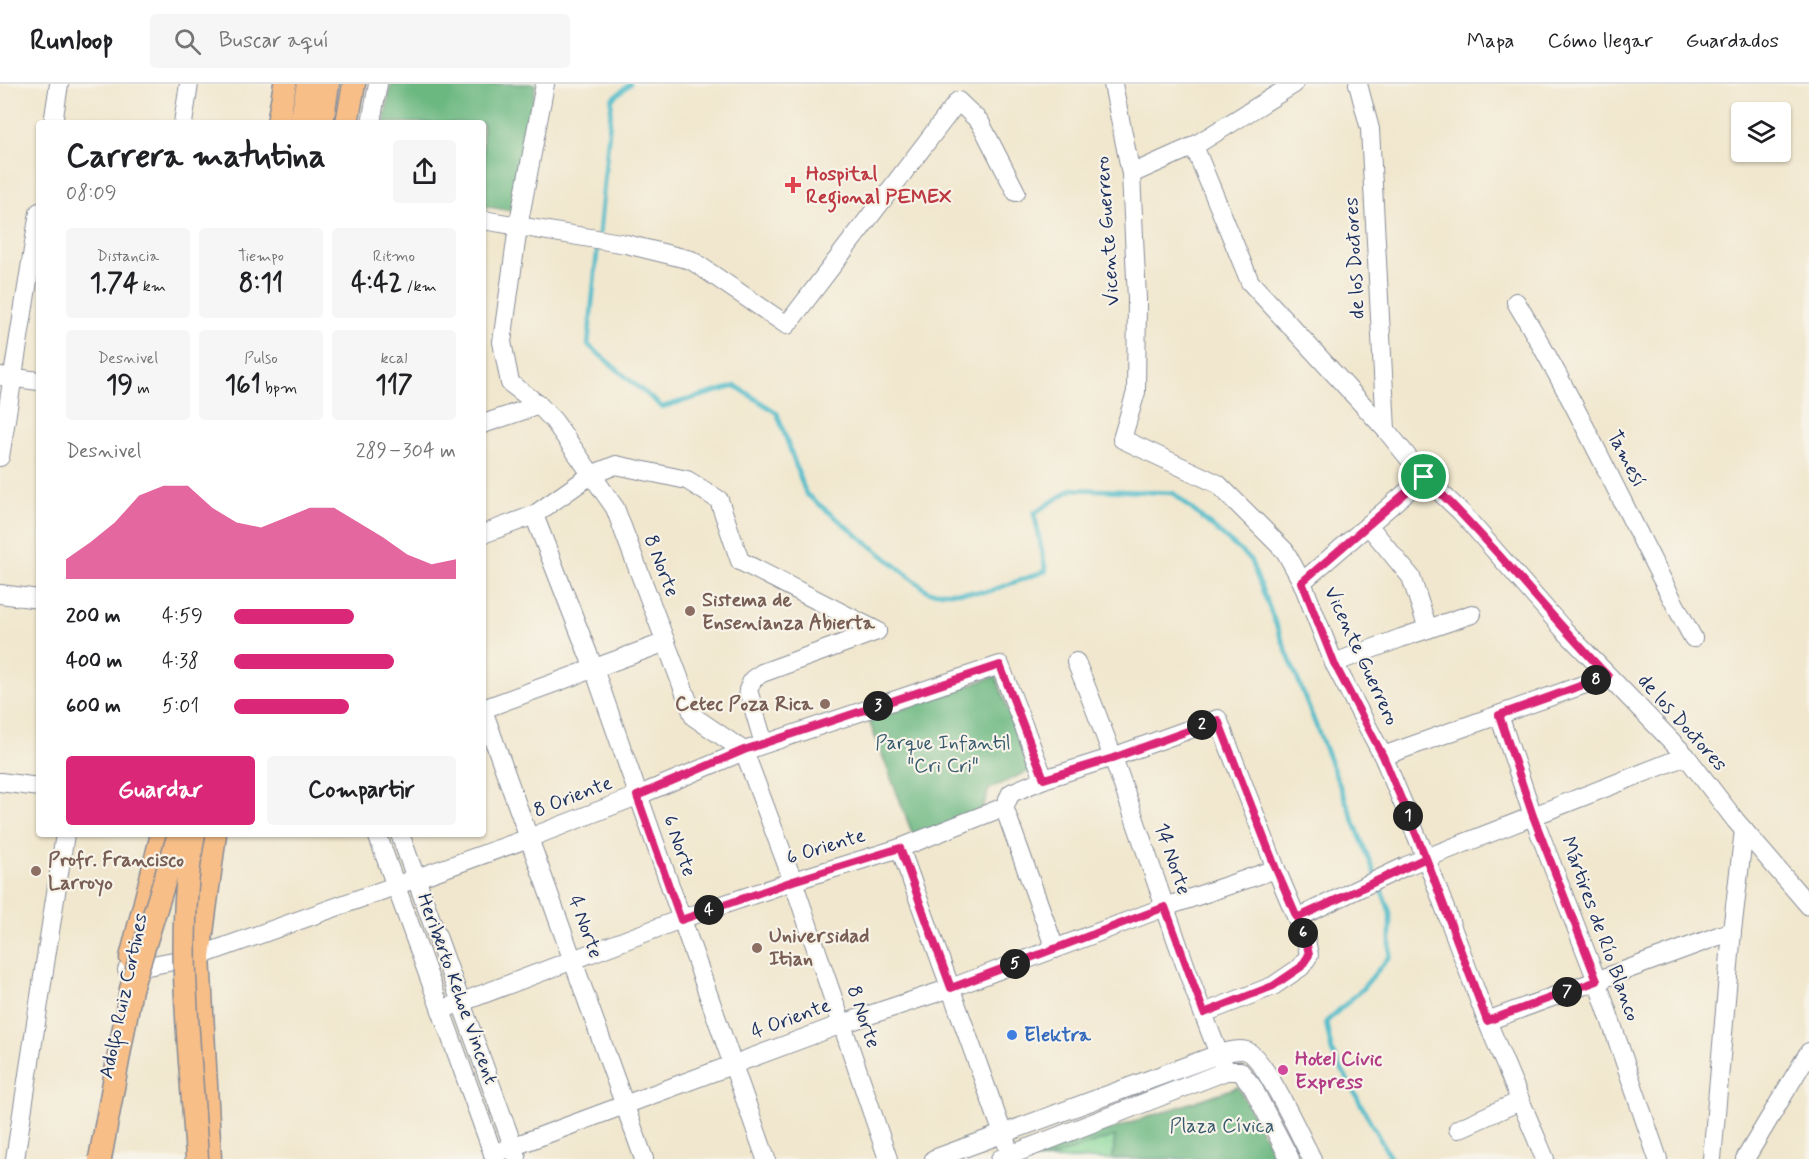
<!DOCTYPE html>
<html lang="es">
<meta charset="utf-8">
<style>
body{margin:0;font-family:Mynerve,sans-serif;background:#f6f6f6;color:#202124;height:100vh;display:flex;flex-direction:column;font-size:22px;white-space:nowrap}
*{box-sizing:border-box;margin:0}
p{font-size:20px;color:#757577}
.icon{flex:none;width:33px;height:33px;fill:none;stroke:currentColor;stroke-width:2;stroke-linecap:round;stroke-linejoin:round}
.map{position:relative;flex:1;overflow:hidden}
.panel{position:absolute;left:36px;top:36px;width:450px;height:717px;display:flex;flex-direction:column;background:#fff;border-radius:6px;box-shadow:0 2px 4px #0004}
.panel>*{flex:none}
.buttons{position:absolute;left:1731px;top:18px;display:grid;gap:12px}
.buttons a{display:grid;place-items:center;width:60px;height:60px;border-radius:6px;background:#fff;box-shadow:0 2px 4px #0004;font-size:30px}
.pin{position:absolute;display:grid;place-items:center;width:51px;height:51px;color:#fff;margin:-26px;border:3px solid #fff;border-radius:50%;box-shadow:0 2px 6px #0007}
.km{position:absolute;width:30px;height:30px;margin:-15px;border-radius:50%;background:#222;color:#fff;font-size:16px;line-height:30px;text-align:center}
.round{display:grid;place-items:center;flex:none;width:63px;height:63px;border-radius:6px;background:#f6f6f6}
.head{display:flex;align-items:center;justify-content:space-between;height:102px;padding:0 30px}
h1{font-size:33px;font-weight:700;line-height:45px}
.figures{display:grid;grid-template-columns:repeat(3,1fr);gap:9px;height:102px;padding:6px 30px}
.figures div{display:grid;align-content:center;border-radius:6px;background:#f6f6f6;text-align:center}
.figures b{font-size:26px;font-weight:700}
.figures small{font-size:16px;font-weight:400}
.figures p{font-size:16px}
.chart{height:168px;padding:12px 30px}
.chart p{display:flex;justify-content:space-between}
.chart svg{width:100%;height:108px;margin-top:6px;fill:#db2777;opacity:.7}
.primary-button{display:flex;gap:12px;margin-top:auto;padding:12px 30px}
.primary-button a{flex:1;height:69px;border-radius:6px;background:#db2777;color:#fff;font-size:24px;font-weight:700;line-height:69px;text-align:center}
.primary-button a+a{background:#f6f6f6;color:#202124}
ul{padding:0 30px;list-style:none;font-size:20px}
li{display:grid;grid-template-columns:96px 72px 1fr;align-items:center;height:45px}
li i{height:15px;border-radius:8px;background:#db2777}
header{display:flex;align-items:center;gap:36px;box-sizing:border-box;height:84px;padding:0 30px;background:#fff;border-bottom:2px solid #e0e0e0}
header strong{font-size:28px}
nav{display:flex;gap:33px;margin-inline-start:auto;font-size:21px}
.search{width:420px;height:54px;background:#f6f6f6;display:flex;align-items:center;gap:15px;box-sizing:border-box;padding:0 21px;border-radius:6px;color:#757577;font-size:22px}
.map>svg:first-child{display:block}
.green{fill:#86d899;stroke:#50847c;stroke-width:1.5}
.forest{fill:#6cb881;stroke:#447470;stroke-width:1.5}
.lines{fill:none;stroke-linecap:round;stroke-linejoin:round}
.stream{stroke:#50bcca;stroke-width:4.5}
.minor-casing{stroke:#868b96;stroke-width:20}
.major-casing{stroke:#868b96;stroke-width:25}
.minor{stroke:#fff;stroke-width:18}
.major{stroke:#f7be88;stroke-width:22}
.major-bridge-casing{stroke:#868b96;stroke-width:25;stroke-linecap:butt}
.major-bridge{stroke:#f7be88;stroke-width:22}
.route-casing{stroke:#fff;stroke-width:12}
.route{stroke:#db2777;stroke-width:8}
.health-dot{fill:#e0444e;stroke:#f7f3e8;stroke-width:2}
.education-dot{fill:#8d6e63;stroke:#f7f3e8;stroke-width:2}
.shop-dot{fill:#3f7fe0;stroke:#f7f3e8;stroke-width:2}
.hotel-dot{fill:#d1479c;stroke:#f7f3e8;stroke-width:2}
.labels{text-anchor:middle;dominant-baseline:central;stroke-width:4.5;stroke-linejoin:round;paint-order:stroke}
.health-label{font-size:20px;font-weight:bold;fill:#be3a42;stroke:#f7f3e8;text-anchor:start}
.street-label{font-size:20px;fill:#1b2f5e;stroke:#f7f3e8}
.education-label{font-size:20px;font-weight:bold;fill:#785e54;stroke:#f7f3e8;text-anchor:start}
.park-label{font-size:20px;fill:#36596d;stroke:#f7f3e8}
.shop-label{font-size:20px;font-weight:bold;fill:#366cbe;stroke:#f7f3e8;text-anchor:start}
.hotel-label{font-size:20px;font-weight:bold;fill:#b23c85;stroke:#f7f3e8;text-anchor:start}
</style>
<header>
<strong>Runloop</strong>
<div class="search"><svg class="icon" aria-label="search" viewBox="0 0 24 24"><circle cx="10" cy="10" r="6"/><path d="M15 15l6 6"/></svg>Buscar aquí</div>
<nav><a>Mapa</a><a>Cómo llegar</a><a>Guardados</a></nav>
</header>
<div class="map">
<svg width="1809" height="1075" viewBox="0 0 1809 1075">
<rect width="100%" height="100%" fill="#f7f3e8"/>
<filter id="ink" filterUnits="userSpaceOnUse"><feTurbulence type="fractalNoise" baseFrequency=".0167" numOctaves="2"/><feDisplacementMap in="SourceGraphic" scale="12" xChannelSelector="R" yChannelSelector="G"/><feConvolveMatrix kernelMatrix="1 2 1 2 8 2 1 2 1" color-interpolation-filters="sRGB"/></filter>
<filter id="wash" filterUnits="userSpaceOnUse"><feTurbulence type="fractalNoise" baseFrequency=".008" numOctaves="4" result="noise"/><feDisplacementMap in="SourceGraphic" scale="24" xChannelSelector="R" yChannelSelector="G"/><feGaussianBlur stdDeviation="1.35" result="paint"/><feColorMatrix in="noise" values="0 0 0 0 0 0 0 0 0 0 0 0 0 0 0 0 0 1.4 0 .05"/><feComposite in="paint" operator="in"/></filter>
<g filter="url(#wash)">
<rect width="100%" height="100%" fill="#f1e7ce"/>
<!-- green -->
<polygon class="green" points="1115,1051 1113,1075 1046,1075"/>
<!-- forest -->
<g class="forest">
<polygon points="391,0 536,0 513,127 483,122 483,39 384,39"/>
<polygon points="996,592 1029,687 989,705 980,733 913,751 869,637"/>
<polygon points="1238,1003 1276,1075 1113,1075 1115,1052 1046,1075 1023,1075"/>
</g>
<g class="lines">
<!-- stream -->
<g class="stream">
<polyline points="599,150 612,15 630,0"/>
<polyline points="598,158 588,261 662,323 736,302 777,329 806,410 929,508 987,508 1046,487 1034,429 1072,405 1173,409 1250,475 1376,793"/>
<polyline points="1379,800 1390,828 1390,872 1362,905 1326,938 1332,968 1391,1075"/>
</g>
</g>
</g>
<g filter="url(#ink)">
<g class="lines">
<!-- minor casing -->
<g class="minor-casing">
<g id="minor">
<polyline points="545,0 518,143 502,258 510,299 539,321 554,337 615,424 694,633 744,667 793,797 888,1075"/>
<polyline points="1113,0 1131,90 1137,215 1136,308 1122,355 1218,400 1285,467 1302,498 1334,579 1383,672 1426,774 1487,937 1545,1075"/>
<polyline points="1358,0 1370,45 1386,346"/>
<polyline points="53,39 59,0"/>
<polyline points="183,39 189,0"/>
<polyline points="371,39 378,0"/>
<polyline points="1194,62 1250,198 1386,346 1424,393 1461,428 1565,547 1686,672 1736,737 1809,822"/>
<polyline points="1131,90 1194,62 1294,0"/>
<polyline points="483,136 626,160 691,176 787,241 958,17 980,38 1016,108"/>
<path d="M1516,218c66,109 116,225 177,336"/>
<polyline points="0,292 39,297"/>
<polyline points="483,340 539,321"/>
<polyline points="0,373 39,128"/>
<polyline points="534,431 594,585 766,1075"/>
<polyline points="1368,441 1411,493 1428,545"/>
<polyline points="483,450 534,431 591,391 616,381 687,396 719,416 740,477 877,547"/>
<polyline points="1302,498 1424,393"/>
<polyline points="0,510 39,515"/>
<path d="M1076,578c56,134 94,275 150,409"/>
<polyline points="1334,579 1401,554 1472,530"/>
<polyline points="483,625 666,558"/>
<polyline points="483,626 644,1075"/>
<polyline points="1499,631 1533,732 1597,897 1658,1075"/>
<polyline points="764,660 748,606 753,595 762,589 877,547"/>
<polyline points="1383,672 1608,592"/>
<polyline points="0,698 39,703"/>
<polyline points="1004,723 1055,865"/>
<polyline points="377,750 495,1075"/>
<polyline points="400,750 517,1073"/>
<polyline points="900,764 1007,1061"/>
<polyline points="1297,834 1406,782 1686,672"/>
<polyline points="127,886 199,872 529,754 637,712 744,667 1000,581 1044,695"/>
<polyline points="441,926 681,835 793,797 900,764 1004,723 1011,709 1044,695 1113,673 1218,635 1276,785 1306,856 1309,871 1301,883 1273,902 1204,929"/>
<polyline points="1487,937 1732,847"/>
<polyline points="1458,1045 1520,1017"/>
<polyline points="493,1070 842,940 951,904 1165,823 1276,785"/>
<polyline points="15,1075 65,750"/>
<path d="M934,1075l285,-105c8,-2 20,-6 28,-3 18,7 54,87 65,108"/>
<polyline points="1000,1075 1226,987 1240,987 1252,1002 1290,1075"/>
<polyline points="1712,1075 1732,847 1744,746"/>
<polyline points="1745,1075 1809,968"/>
</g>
</g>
<!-- major casing -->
<g class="major-casing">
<g id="major">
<polyline points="278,39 285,0"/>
<polyline points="301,39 308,0"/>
<polyline points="322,39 328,0"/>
<polyline points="347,39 354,0"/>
<polyline points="131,874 162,750"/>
<polyline points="210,1075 199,872 215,750"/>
</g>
</g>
<!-- minor -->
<use href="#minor" class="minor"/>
<!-- major -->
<use href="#major" class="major"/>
<!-- major-bridge casing -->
<g class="major-bridge-casing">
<g id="major-bridge">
<path d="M194,750c-20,105 -3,219 3,325"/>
<polyline points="100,1075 131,905 179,750"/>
</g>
</g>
<!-- major-bridge -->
<use href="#major-bridge" class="major-bridge"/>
</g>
</g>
<g class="lines" filter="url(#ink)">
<!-- route casing -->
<g class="route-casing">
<path id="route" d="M1424,393l-122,105 32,81 49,93 43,102 -129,60 -21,-49 -58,-149 -105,38 -69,21 -44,-114 -256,85 -107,46 44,124 112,-39 107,-33 51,140 214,-81 39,106 69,-27 28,-19 8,-12 -3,-15 -9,-22 129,-60 61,163 110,-40 -64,-165 -34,-101 109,-39c-63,-65 -118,-137 -184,-199"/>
</g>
<!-- route -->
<use href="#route" class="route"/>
</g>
<!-- markers -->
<path class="health-dot" d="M790 92h6v6h6v6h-6v6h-6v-6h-6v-6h6z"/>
<g class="education-dot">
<circle cx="690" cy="527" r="6"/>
<circle cx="825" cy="620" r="6"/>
<circle cx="36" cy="787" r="6"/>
<circle cx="757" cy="864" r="6"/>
</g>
<circle class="shop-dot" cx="1012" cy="951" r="6"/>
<circle class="hotel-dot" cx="1283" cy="986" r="6"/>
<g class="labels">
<!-- health labels -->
<g class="health-label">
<text x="806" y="90">Hospital<tspan x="806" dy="23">Regional PEMEX</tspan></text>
</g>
<!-- street labels -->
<g class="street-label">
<text transform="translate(1108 147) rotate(-94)">Vicente Guerrero</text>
<text transform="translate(1355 174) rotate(-93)">de los Doctores</text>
<text transform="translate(1626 375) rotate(63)">Tamesí</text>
<text transform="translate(661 482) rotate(69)">8 Norte</text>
<text transform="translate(1361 572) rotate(65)">Vicente Guerrero</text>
<text transform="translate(1682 639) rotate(48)">de los Doctores</text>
<text transform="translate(573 713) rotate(-21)">8 Oriente</text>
<text transform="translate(679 762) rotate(71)">6 Norte</text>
<text transform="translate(826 763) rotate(-17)">6 Oriente</text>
<text transform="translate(1172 775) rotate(71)">14 Norte</text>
<text transform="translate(585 843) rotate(70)">4 Norte</text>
<text transform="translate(1600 845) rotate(70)">Mártires de Río Blanco</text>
<text transform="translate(457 905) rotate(70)">Heriberto Kehoe Vincent</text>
<text transform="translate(124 912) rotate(-78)">Adolfo Ruiz Cortines</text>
<text transform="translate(863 933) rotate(71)">8 Norte</text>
<text transform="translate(791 935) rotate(-20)">4 Oriente</text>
</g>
<!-- education labels -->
<g class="education-label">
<text x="702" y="516">Sistema de<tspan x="702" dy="23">Ensenianza Abierta</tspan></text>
<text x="813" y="620" text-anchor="end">Cetec Poza Rica</text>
<text x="48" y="776">Profr. Francisco<tspan x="48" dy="23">Larroyo</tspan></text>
<text x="769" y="852">Universidad<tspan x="769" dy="23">Itian</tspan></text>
</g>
<!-- park labels -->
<g class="park-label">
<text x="943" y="659">Parque Infantil<tspan x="943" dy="23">"Cri Cri"</tspan></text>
<text x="1222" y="1042">Plaza Cívica</text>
</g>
<!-- shop labels -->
<g class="shop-label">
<text x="1024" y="951">Elektra</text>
</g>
<!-- hotel labels -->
<g class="hotel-label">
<text x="1295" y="975">Hotel Civic<tspan x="1295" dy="23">Express</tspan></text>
</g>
</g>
</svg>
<div class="buttons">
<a><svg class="icon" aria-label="layers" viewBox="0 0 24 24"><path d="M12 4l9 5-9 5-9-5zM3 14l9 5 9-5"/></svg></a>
</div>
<div class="pin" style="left:1424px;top:393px;background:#1e9e55"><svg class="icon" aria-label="arrive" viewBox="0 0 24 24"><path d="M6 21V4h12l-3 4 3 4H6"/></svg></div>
<b class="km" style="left:1408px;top:732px">1</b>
<b class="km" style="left:1202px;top:641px">2</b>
<b class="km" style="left:878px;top:622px">3</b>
<b class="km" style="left:709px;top:826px">4</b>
<b class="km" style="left:1015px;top:880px">5</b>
<b class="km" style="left:1303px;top:849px">6</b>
<b class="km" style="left:1567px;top:908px">7</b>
<b class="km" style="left:1596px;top:596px">8</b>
<section class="panel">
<div class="head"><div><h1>Carrera matutina</h1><p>08:09</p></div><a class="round"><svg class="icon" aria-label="share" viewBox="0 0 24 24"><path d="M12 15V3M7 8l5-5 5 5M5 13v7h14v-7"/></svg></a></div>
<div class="figures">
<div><p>Distancia</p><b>1.74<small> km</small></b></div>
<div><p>Tiempo</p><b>8:11</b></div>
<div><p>Ritmo</p><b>4:42<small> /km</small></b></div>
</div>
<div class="figures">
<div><p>Desnivel</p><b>19<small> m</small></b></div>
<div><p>Pulso</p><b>161<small> bpm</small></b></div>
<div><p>kcal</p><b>117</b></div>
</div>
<div class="chart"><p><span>Desnivel</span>289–304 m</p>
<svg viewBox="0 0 160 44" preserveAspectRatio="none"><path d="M0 44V36L10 29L20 21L30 10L40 6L50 6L60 15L70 21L80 23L90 19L100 15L110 15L120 21L130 27L140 34L150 38L160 36V44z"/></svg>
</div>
<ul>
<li><b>200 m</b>4:59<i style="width:54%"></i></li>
<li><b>400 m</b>4:38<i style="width:72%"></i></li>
<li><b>600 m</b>5:01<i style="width:52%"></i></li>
</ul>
<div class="primary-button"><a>Guardar</a><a>Compartir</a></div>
</section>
</div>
